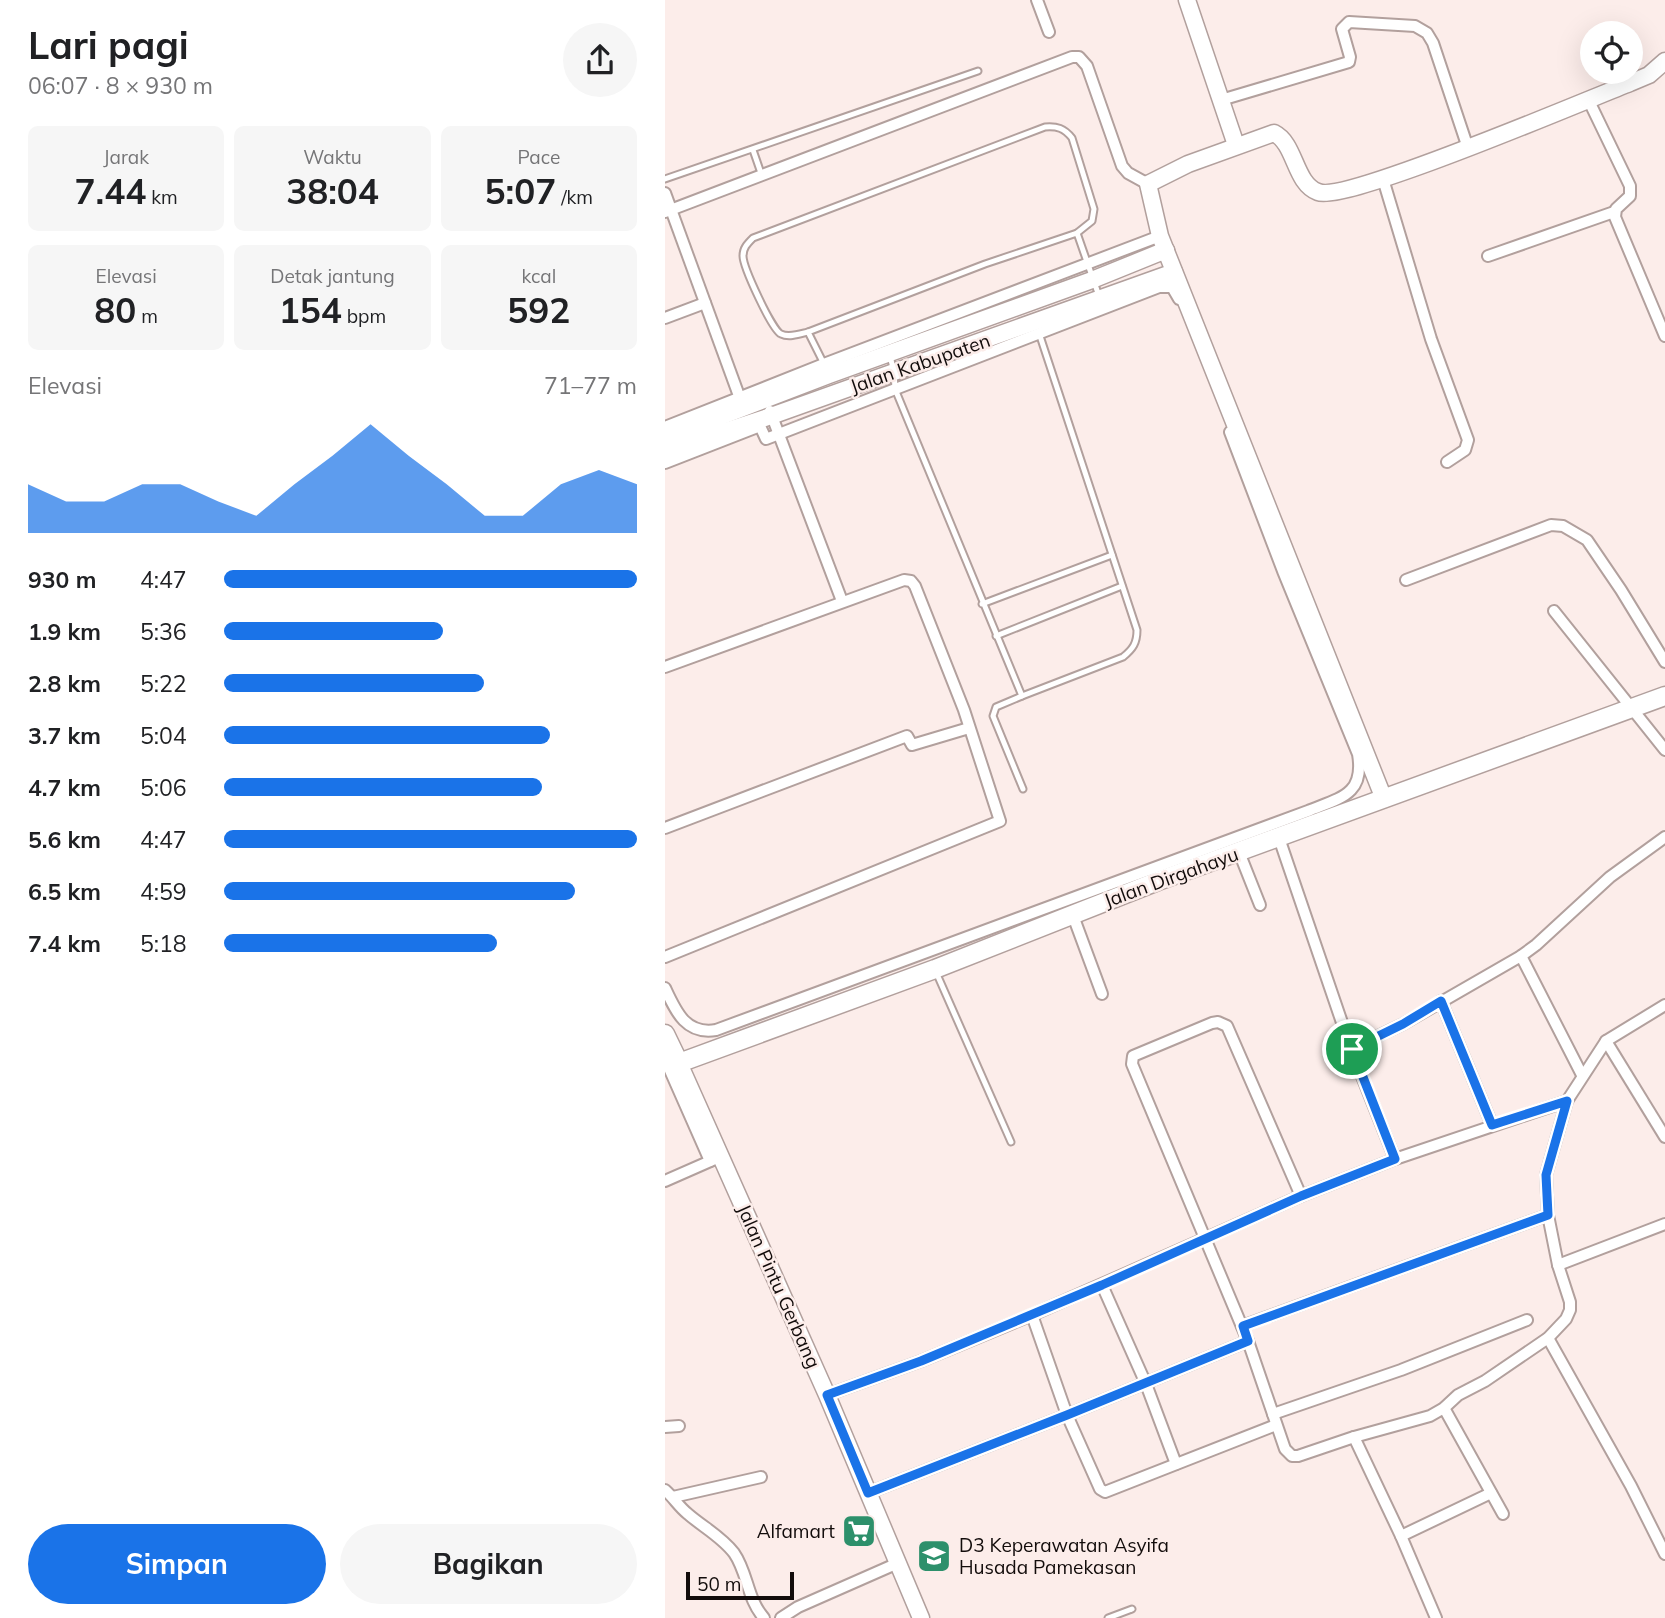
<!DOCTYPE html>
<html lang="id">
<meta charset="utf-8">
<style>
body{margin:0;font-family:Mulish,sans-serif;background:#f6f6f6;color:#202124;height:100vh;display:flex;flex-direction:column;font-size:26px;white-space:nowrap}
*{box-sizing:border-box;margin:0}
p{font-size:23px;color:#757577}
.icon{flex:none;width:38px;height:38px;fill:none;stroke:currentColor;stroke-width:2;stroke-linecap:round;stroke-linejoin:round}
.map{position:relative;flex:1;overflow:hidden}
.panel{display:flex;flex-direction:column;background:#fff;width:665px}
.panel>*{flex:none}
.tools{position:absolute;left:915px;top:21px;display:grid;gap:14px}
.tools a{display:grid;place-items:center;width:63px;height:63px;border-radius:50%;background:#fff;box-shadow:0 7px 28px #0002;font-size:35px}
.scale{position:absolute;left:21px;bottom:18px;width:108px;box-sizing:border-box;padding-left:7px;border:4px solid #120c0b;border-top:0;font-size:19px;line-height:24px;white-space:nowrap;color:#120c0b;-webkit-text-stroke:5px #fcedea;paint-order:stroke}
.pin{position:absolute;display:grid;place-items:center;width:60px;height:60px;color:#fff;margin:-30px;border:4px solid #fff;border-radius:50%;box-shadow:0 2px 7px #0007}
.round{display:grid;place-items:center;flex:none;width:74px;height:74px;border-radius:37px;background:#f6f6f6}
.overview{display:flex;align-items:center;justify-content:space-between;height:119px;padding:0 28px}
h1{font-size:38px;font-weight:700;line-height:52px}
.stats{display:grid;grid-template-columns:repeat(3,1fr);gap:10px;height:119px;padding:7px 28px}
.stats div{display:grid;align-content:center;border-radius:10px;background:#f6f6f6;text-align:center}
.stats b{font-size:35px;font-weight:700}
.stats small{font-size:19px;font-weight:400}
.stats p{font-size:19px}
.chart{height:196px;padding:14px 28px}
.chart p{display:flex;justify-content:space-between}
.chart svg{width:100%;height:126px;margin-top:7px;fill:#1a73e8;opacity:.7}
.primary-button{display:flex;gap:14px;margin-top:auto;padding:14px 28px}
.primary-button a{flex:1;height:80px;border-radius:42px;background:#1a73e8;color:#fff;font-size:28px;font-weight:700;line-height:80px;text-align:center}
.primary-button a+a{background:#f6f6f6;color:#202124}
ul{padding:0 28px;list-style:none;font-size:23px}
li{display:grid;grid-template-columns:112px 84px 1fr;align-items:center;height:52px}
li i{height:18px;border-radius:9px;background:#1a73e8}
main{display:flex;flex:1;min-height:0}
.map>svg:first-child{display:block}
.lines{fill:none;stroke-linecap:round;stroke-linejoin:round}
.lane-casing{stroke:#b2a09d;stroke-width:9}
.street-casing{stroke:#b2a09d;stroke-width:14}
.secondary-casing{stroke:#b2a09d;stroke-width:19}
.primary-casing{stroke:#b2a09d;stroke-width:21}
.lane{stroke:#fff;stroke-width:5}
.street{stroke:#fff;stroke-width:10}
.secondary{stroke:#fff;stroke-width:16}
.primary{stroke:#fff;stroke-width:18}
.route-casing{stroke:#fff;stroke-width:14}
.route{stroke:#1a73e8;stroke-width:9}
.labels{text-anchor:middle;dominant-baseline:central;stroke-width:5;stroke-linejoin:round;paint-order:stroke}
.street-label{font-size:19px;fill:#120c0b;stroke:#fcedea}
.poi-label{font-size:19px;fill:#120c0b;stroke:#fcedea;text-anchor:end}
</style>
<main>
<section class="panel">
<div class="overview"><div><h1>Lari pagi</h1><p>06:07 · 8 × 930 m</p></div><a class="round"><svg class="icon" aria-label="share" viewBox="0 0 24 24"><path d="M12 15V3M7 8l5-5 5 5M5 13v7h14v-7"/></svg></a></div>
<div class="stats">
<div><p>Jarak</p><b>7.44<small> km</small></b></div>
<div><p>Waktu</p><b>38:04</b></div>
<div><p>Pace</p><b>5:07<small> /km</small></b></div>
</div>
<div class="stats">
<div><p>Elevasi</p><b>80<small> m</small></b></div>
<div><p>Detak jantung</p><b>154<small> bpm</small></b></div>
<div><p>kcal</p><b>592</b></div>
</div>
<div class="chart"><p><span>Elevasi</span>71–77 m</p>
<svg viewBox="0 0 160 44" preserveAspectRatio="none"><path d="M0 44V27L10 33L20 33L30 27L40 27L50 33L60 38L70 27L80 17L90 6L100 17L110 27L120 38L130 38L140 27L150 22L160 27V44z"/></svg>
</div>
<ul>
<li><b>930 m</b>4:47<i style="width:100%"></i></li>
<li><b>1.9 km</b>5:36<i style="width:53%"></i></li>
<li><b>2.8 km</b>5:22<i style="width:63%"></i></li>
<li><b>3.7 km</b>5:04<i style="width:79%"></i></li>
<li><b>4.7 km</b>5:06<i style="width:77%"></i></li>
<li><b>5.6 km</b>4:47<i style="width:100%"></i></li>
<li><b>6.5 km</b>4:59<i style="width:85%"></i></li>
<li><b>7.4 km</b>5:18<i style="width:66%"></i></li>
</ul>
<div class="primary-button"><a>Simpan</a><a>Bagikan</a></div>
</section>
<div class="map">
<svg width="1000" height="1618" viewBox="0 0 1000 1618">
<rect width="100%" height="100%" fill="#fcedea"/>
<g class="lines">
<!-- lane casing -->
<g class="lane-casing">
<g id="lane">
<polyline points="88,150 97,176"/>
<polyline points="0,179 313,71"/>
<path d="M143,332c-8,2 -19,6 -27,2 -9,-4 -38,-67 -38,-78 0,-8 4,-12 10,-18l292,-111c12,-1 19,1 27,11l22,71 -2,12 -15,12"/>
<path d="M225,356l4,16 1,17 127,307 101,-39c10,-8 14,-14 14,-27l-98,-297"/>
<polyline points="159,364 143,332 320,264 412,233 434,296"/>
<polyline points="317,604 447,555"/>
<polyline points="331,636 457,586"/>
<polyline points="357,696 331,707 328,716 358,789"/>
<polyline points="271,972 346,1142"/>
<polyline points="443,1618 467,1609"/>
</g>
</g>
<!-- street casing -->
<g class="street-casing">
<g id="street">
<polyline points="372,0 384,32"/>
<polyline points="923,99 965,186 965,196 951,209 950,217 1000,336"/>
<polyline points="556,100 684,62 685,57 677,29 684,22 750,26 762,33 768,43 803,148"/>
<polyline points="718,179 766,339 803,440 800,450 782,462"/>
<polyline points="0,193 77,404"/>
<polyline points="0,212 407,57 414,57 422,66 457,166 463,173 483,184"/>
<polyline points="823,256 949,212"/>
<polyline points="0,318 40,303"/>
<polyline points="105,411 177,601"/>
<polyline points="0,427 159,364 495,236"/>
<polyline points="0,463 95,426 101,439 494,287 507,287 514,299"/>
<polyline points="741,580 886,525 898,526 922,540 956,590 1000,662"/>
<polyline points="889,611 1000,750"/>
<polyline points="0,667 239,580 246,581 250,586 299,710 335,821 0,957"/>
<polyline points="0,828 242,736 247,745 304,728"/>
<polyline points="614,838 686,1049 730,1159"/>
<polyline points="574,852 595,905"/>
<polyline points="407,913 437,994"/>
<polyline points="856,956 917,1075"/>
<path d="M0,988c11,24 21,47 51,42l592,-219c32,-13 57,-16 50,-57l-75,-183 -53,-139"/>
<polyline points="776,1001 827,1125"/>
<polyline points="941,1041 1000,1137"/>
<polyline points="686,1049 738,1024 856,956 871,945 945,877 1000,837"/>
<polyline points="0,1059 45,1161"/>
<polyline points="0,1181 50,1159"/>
<polyline points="636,1196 562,1026 553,1022 547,1023 468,1056 467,1064 583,1341 620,1449 627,1456 633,1456 689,1437 765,1416 779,1408 793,1395 820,1381 883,1338 901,1319 905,1310 905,1302 893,1265 883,1215"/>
<polyline points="893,1265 1000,1224"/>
<polyline points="437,1285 481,1384 511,1464"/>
<polyline points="367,1315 402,1415 435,1489 440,1492 611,1425"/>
<polyline points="577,1326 883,1215 881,1175 902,1101 941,1041 1000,1005"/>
<polyline points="883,1338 966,1486 1000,1554"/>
<polyline points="162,1395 256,1361 367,1315 636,1196 730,1159 902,1101"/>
<polyline points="779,1408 838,1514"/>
<polyline points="608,1414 736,1370 862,1320"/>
<polyline points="0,1427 14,1426"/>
<polyline points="689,1437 736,1536 771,1618"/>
<path d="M0,1490c9,8 14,17 23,24 15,13 34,23 46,39 14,20 13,46 30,65"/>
<polyline points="203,1493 402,1415 583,1341"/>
<polyline points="8,1497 96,1477"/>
<polyline points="736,1536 826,1493"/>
<polyline points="116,1618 133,1607 233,1563"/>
</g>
</g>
<!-- secondary casing -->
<g class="secondary-casing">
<g id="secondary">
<polyline points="522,0 571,145"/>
<polyline points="0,438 164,375 427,280 501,250"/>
<polyline points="0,451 106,416 509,272"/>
<path d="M719,799l-224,-563 -12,-52 40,-20 86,-31c22,11 20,50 44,59 28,11 268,-92 312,-109l19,-8 16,-14"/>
<polyline points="14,1063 162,1395 256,1618"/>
</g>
</g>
<!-- primary casing -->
<g class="primary-casing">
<polyline id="primary" points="0,1034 14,1063 270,969 493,881 1000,696"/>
</g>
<!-- lane -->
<use href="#lane" class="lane"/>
<!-- street -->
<use href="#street" class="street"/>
<!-- secondary -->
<use href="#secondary" class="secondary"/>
<!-- primary -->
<use href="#primary" class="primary"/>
</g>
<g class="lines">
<!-- route casing -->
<g class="route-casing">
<polygon id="route" points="776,1001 827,1125 902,1101 881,1175 883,1215 578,1326 583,1341 402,1415 203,1493 162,1395 256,1361 437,1285 636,1196 730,1159 687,1049 738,1024"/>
</g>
<!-- route -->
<use href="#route" class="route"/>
</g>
<!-- icons -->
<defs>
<g id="supermarket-square" transform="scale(1.75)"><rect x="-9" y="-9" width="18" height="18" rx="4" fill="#2d906b" stroke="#fcedea"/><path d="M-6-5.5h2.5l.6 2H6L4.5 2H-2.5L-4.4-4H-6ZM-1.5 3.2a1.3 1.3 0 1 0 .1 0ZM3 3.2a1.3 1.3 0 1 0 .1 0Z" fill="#fff"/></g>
<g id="university-square" transform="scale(1.75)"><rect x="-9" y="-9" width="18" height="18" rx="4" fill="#2d906b" stroke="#fcedea"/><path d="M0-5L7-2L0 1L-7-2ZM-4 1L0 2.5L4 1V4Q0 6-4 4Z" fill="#fff"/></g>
</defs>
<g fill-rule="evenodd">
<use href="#supermarket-square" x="194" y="1531"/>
<use href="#university-square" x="269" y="1556"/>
</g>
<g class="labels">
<!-- street labels -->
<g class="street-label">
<text transform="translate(255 363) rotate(-19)">Jalan Kabupaten</text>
<text transform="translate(506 877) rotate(-20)">Jalan Dirgahayu</text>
<text transform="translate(114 1286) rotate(66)">Jalan Pintu Gerbang</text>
</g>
<!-- poi labels -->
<g class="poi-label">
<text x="170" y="1531">Alfamart</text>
<text x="294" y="1545" text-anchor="start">D3 Keperawatan Asyifa<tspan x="294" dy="22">Husada Pamekasan</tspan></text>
</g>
</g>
</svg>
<div class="tools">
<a><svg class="icon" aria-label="locate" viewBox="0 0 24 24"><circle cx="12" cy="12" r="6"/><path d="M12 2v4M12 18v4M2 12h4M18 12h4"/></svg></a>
</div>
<div class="scale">50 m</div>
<div class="pin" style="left:687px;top:1049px;background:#1e9e55"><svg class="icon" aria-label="arrive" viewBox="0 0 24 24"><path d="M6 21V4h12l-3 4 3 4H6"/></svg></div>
</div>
</main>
